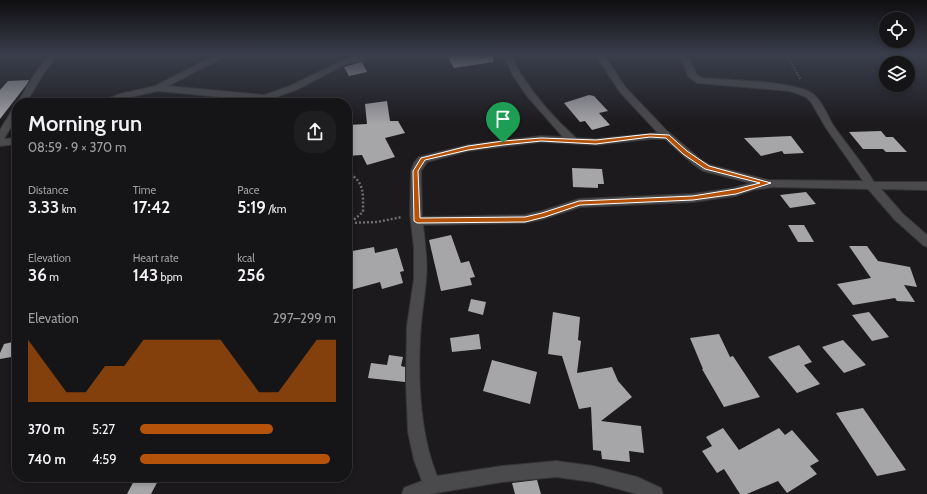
<!DOCTYPE html>
<meta charset="utf-8">
<style>
body{margin:0;font-family:Cabin,sans-serif;background:#1e1d1f;color:#f1f3f6;height:100vh;display:flex;flex-direction:column;font-size:15px;white-space:nowrap}
*{box-sizing:border-box;margin:0}
p{font-size:13px;color:#9d9ea1}
.icon{flex:none;width:22px;height:22px;fill:none;stroke:currentColor;stroke-width:2;stroke-linecap:round;stroke-linejoin:round}
.map{position:relative;flex:1;overflow:hidden}
.side{position:absolute;left:12px;top:98px;width:340px;height:384px;display:flex;flex-direction:column;background:#151416;border-radius:16px;box-shadow:0 2px 6px #0003,0 0 0 1px #343335}
.side>*{flex:none}
.tools{position:absolute;left:879px;top:12px;display:grid;gap:8px}
.tools a{display:grid;place-items:center;width:36px;height:36px;border-radius:50%;background:#151416;box-shadow:0 2px 6px #0003,0 0 0 1px #343335;font-size:20px}
.pin{position:absolute;display:grid;place-items:center;width:34px;height:34px;color:#fff;margin:-41px -17px;border-radius:50% 50% 50% 0;rotate:-45deg;box-shadow:0 0 4px #0007}
.pin .icon{rotate:45deg}
.round{display:grid;place-items:center;flex:none;width:42px;height:42px;border-radius:16px;background:#1e1d1f}
.overview{display:flex;align-items:center;justify-content:space-between;height:68px;padding:0 16px}
h1{font-size:22px;font-weight:600;line-height:30px}
.stats{display:grid;grid-template-columns:repeat(3,1fr);gap:6px;height:68px;padding:4px 16px}
.stats div{display:grid;align-content:center}
.stats b{font-size:17px;font-weight:600}
.stats small{font-size:11px;font-weight:400}
.stats p{font-size:11px}
.chart{height:112px;padding:8px 16px}
.chart p{display:flex;justify-content:space-between}
.chart svg{width:100%;height:72px;margin-top:4px;fill:#b45309;opacity:.7}
ul{padding:0 16px;list-style:none;font-size:13px}
li{display:grid;grid-template-columns:64px 48px 1fr;align-items:center;height:30px}
li i{height:10px;border-radius:5px;background:#b45309}
.map>svg:first-child{display:block}
.building{fill:#a6a5a8}
.lines{fill:none;stroke-linecap:round;stroke-linejoin:round}
.minor-casing{stroke:#353536;stroke-width:2}
.path-far1{stroke:#6f6d70;stroke-width:2;stroke-dasharray:1.5 1.5;stroke-linecap:butt}
.path{stroke:#6f6d70;stroke-width:2.5;stroke-dasharray:2 2;stroke-linecap:butt}
.minor{fill:#4a494b;fill-rule:evenodd}
.route{fill:#b45309;stroke:#fff;fill-rule:evenodd}
</style>
<div class="map">
<svg width="927" height="494" viewBox="0 0 927 494">
<rect width="100%" height="100%" fill="#1c1a1d"/>
<!-- building -->
<g class="building">
<polygon points="446,54 493,54 493,62 454,68"/>
<polygon points="362,62 367,72 349,76 344,67"/>
<polygon points="29,80 27,84 0,119 0,90 8,81"/>
<polygon points="589,95 594,96 608,111 599,113 610,125 592,130 585,121 580,122 564,103"/>
<polygon points="387,101 390,121 398,121 405,133 385,138 395,157 367,165 362,155 347,156 347,125 367,124 365,104"/>
<polygon points="881,131 886,137 893,137 907,152 886,152 883,149 863,149 849,132"/>
<polygon points="791,136 804,153 784,154 782,151 761,156 744,138"/>
<polygon points="572,168 602,169 604,184 598,184 598,188 573,187"/>
<polygon points="806,192 816,204 790,208 780,195"/>
<polygon points="788,225 804,225 814,242 798,242"/>
<polygon points="451,235 461,263 469,261 475,277 470,278 472,285 441,291 429,240"/>
<polygon points="849,246 867,246 878,261 910,267 917,287 904,285 915,302 897,301 895,298 853,305 837,284 871,278"/>
<polygon points="374,247 375,253 397,248 404,271 400,272 403,283 382,289 380,282 347,291 347,252"/>
<polygon points="471,299 486,302 483,315 468,311"/>
<polygon points="553,312 580,317 578,340 581,341 577,373 612,367 618,381 632,397 601,421 641,426 644,453 629,451 630,462 602,459 601,451 593,450 591,407 579,409 562,356 548,354"/>
<polygon points="869,312 889,337 872,341 852,315"/>
<polygon points="479,334 481,349 452,352 450,338"/>
<polygon points="719,334 730,357 733,356 760,397 724,407 702,369 703,369 690,338"/>
<polygon points="843,340 866,365 844,373 822,347"/>
<polygon points="17,341 17,356 0,359 0,353 4,344"/>
<polygon points="799,345 812,362 804,365 820,384 797,393 768,357"/>
<polygon points="389,355 403,357 401,366 405,367 405,382 368,378 371,363 387,365"/>
<polygon points="492,360 537,372 530,404 483,391"/>
<polygon points="863,408 906,470 877,476 836,413"/>
<polygon points="723,428 739,450 779,428 785,435 792,430 819,461 810,466 817,474 787,493 778,481 747,494 740,494 724,469 717,473 702,451 712,446 706,437"/>
<polygon points="136,477 160,477 151,494 127,494"/>
<polygon points="537,480 541,494 515,494 512,483"/>
</g>
<g class="lines">
<!-- minor casing -->
<g class="minor-casing">
<g id="minor">
<polygon points="49,54 58,54 42,76 26,103 17,104 34,75"/>
<polygon points="218,54 229,54 168,86 264,95 290,86 346,59 364,54 387,54 346,64 296,90 264,101 158,91 126,98 113,103 100,103 102,101 120,94 155,86"/>
<path d="M503,54h8c4,7 6,14 10,20 15,24 34,45 55,64l20,1 62,-6 -38,-41 -25,-38h8l23,34 40,42 35,30 9,5 58,15 95,1 -37,-53 -15,-26 -5,-5 -16,-6 -93,-8 -8,-6 -10,-23h8l10,21 5,3c24,2 95,3 111,16 10,8 14,21 20,31 13,19 29,37 41,57h53v8l-46,-1 22,25 24,21v12l-4,-2 -28,-25 -27,-31 -95,-2 -20,3 -18,6 -42,6 -113,5 -37,12 -18,4 -102,2c2,18 5,37 3,55 -1,15 -4,30 -5,45 -4,47 -2,107 16,151l65,-10 54,-5 37,5 44,11 24,11 2,6h-26l-44,-12 -37,-5 -54,5 -72,12h-28l2,-6 18,-7 -8,-21 -6,-28 -2,-50 1,-56 7,-47v-31l-4,-34 1,-43 3,-8 5,-6 49,-12 73,-9 22,1 -36,-41 -15,-22zM650,139h15l28,25 10,7 48,12 -17,5 -41,6 -114,5 -37,12 -17,4 -103,2 -1,-46 6,-9 41,-11 73,-9 55,3z"/>
<polygon points="17,106 17,117 4,139 17,138 17,144 0,146 0,130 14,107"/>
</g>
</g>
<!-- path-far1 -->
<polyline class="path-far1" points="786,54 801,80"/>
<!-- path -->
<g class="path">
<path d="M347,172c18,10 16,21 16,40l-12,10"/>
<polyline points="347,223 377,222 402,217"/>
</g>
<!-- minor -->
<use href="#minor" class="minor"/>
</g>
<!-- sky -->
<linearGradient id="sky" x2="0" y2="1"><stop stop-color="#0f0e10"/><stop offset="0.44" stop-color="#3a3e4c"/><stop offset="1" stop-color="#3a3e4c" stop-opacity="0"/></linearGradient>
<rect width="927" height="124" fill="url(#sky)"/>
<!-- route -->
<path class="route" d="M650,134l19,1 18,16 22,15 62,17 -35,11 -43,6 -113,5 -35,12 -20,5 -108,1 -3,-2 -1,-50 8,-13 47,-12 35,-5 38,-3 55,2zM650,137l16,1 17,16 22,15 55,14 -24,6 -43,7 -114,5 -37,12 -17,4 -105,1 -2,-47 7,-11 43,-10 35,-5 38,-4 55,3z"/>
</svg>
<div class="tools">
<a><svg class="icon" aria-label="locate" viewBox="0 0 24 24"><circle cx="12" cy="12" r="6"/><path d="M12 2v4M12 18v4M2 12h4M18 12h4"/></svg></a>
<a><svg class="icon" aria-label="layers" viewBox="0 0 24 24"><path d="M12 4l9 5-9 5-9-5zM3 14l9 5 9-5"/></svg></a>
</div>
<div class="pin" style="left:503px;top:143px;background:#1e9e55"><svg class="icon" aria-label="arrive" viewBox="0 0 24 24"><path d="M6 21V4h12l-3 4 3 4H6"/></svg></div>
<section class="side">
<div class="overview"><div><h1>Morning run</h1><p>08:59 · 9 × 370 m</p></div><a class="round"><svg class="icon" aria-label="share" viewBox="0 0 24 24"><path d="M12 15V3M7 8l5-5 5 5M5 13v7h14v-7"/></svg></a></div>
<div class="stats">
<div><p>Distance</p><b>3.33<small> km</small></b></div>
<div><p>Time</p><b>17:42</b></div>
<div><p>Pace</p><b>5:19<small> /km</small></b></div>
</div>
<div class="stats">
<div><p>Elevation</p><b>36<small> m</small></b></div>
<div><p>Heart rate</p><b>143<small> bpm</small></b></div>
<div><p>kcal</p><b>256</b></div>
</div>
<div class="chart"><p><span>Elevation</span>297–299 m</p>
<svg viewBox="0 0 160 44" preserveAspectRatio="none"><path d="M0 44V6L10 22L20 38L30 38L40 22L50 22L60 6L70 6L80 6L90 6L100 6L110 22L120 38L130 38L140 22L150 6L160 6V44z"/></svg>
</div>
<ul>
<li><b>370 m</b>5:27<i style="width:68%"></i></li>
<li><b>740 m</b>4:59<i style="width:97%"></i></li>
</ul>
</section>
</div>
